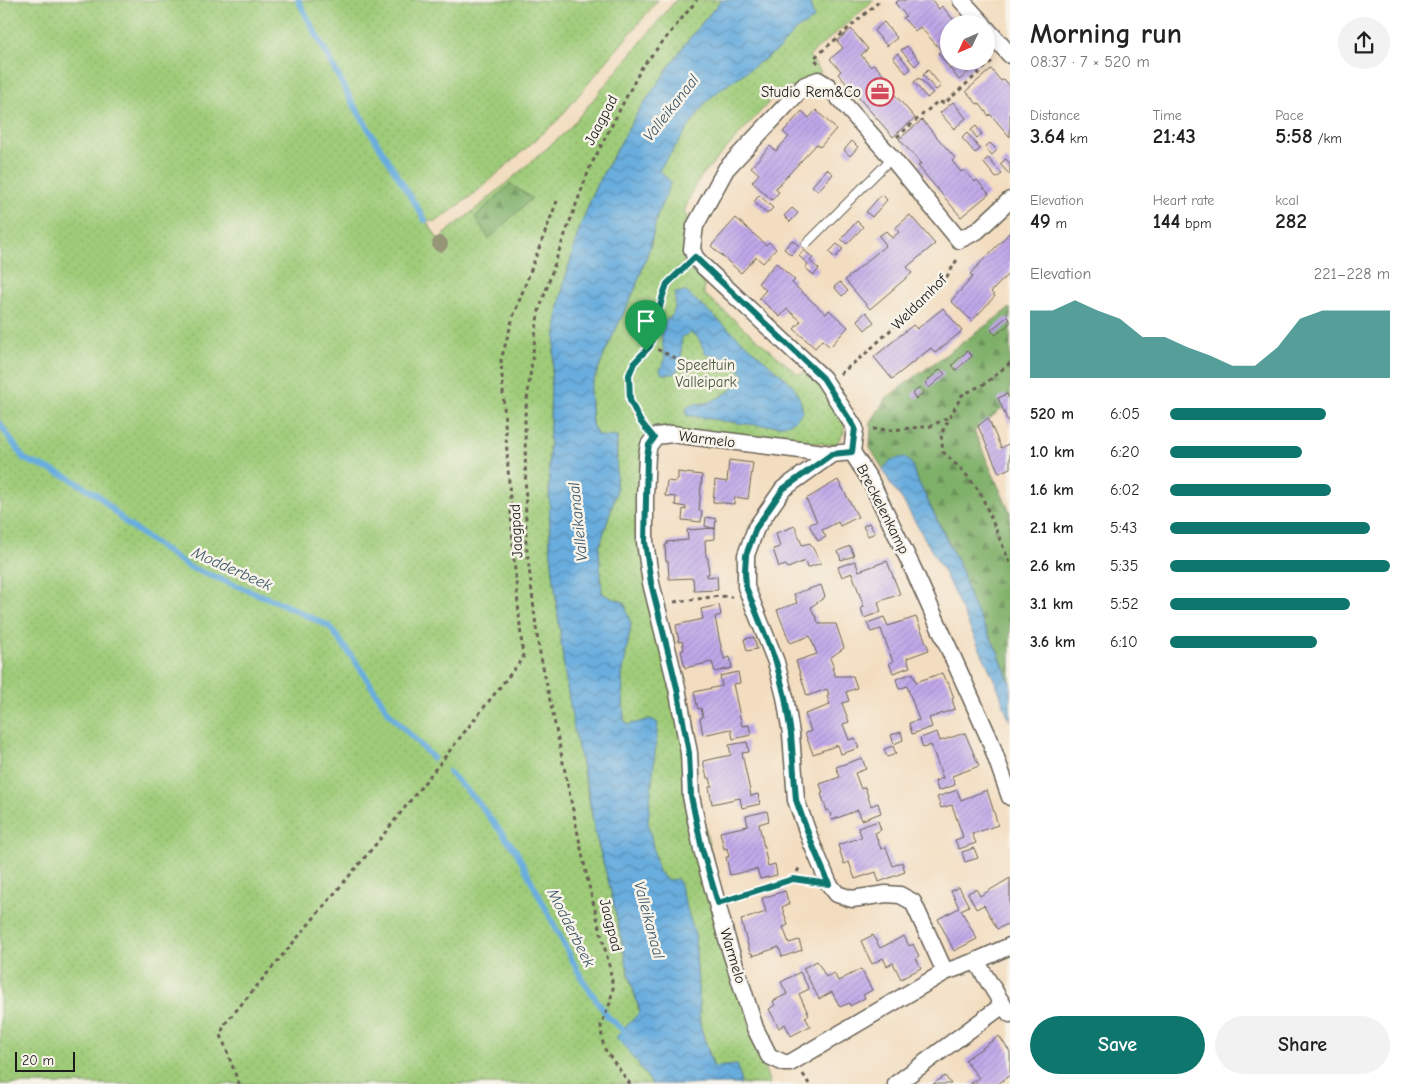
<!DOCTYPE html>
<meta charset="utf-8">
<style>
body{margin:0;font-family:"Comic Neue",sans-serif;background:#f2f2f2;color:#222;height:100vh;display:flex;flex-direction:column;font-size:19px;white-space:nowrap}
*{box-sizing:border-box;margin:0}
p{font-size:16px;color:#767676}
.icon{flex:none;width:28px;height:28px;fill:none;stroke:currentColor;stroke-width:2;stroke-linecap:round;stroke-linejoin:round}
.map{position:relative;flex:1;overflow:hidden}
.side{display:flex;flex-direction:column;background:#fff;width:400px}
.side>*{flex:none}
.needle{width:32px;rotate:226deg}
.fabs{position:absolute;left:940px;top:15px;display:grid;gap:10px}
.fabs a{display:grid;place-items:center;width:55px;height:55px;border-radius:50%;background:#fff;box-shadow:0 2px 8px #0003;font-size:25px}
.scale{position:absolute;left:15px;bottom:12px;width:60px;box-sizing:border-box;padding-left:5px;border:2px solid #1c1c1c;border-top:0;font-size:14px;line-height:18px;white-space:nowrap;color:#1c1c1c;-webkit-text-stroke:4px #f7f3e8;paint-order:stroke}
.pin{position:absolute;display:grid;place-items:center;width:42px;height:42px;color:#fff;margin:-51px -21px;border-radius:50% 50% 50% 0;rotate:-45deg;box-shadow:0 0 5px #0007}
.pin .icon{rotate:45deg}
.round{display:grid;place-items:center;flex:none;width:52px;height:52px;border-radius:26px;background:#f2f2f2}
.head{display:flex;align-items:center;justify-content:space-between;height:85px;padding:0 20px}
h1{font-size:28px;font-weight:700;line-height:38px}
.figures{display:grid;grid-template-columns:repeat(3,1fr);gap:8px;height:85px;padding:5px 20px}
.figures div{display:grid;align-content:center}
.figures b{font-size:21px;font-weight:700}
.figures small{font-size:14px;font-weight:400}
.figures p{font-size:14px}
.chart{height:140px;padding:10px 20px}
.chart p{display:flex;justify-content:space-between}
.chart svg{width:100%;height:90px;margin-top:5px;fill:#0f766e;opacity:.7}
.primary-button{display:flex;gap:10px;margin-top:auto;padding:10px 20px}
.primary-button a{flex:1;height:58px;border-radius:30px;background:#0f766e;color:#fff;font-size:20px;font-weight:700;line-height:58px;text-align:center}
.primary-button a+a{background:#f2f2f2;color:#222}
ul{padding:0 20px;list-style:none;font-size:16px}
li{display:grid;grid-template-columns:80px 60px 1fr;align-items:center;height:38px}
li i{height:12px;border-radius:6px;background:#0f766e}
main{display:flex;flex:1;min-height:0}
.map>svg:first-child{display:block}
.grass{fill:url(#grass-dots);stroke:#5e744a}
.forest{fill:url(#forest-firs);stroke:#4e6642}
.water{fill:url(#water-waves);stroke:#42647d}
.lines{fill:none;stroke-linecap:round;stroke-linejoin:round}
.stream{stroke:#69adde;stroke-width:6}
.building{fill:url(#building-hatch)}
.lane-casing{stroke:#676055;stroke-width:10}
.street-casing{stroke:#676055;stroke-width:19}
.path{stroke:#676055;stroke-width:3;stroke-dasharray:4 4;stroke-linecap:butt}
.lane{stroke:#fff;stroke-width:8}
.street{stroke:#fff;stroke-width:16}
.tree{fill:#969578}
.route-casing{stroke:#fff;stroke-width:10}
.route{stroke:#0f766e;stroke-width:6}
.labels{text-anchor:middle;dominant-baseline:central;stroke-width:5;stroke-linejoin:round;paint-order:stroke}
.poi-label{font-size:15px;fill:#1c1c1c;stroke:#f7f3e8;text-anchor:end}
.street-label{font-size:15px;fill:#1c1c1c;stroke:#f7f3e8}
.park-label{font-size:15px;fill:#4a5a3d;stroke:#f7f3e8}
.water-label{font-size:16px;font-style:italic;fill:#3b566a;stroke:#f7f3e8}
</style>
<main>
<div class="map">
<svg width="1010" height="1084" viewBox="0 0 1010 1084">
<defs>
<pattern id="grass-dots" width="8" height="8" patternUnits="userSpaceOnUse" patternTransform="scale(1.25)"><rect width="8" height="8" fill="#9fcc79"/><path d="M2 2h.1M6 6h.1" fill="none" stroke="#88af68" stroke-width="1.8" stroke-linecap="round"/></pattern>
<pattern id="forest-firs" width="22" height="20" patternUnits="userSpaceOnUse" patternTransform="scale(1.25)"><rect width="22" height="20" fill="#7fb069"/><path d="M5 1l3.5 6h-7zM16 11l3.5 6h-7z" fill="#678e56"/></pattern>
<pattern id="water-waves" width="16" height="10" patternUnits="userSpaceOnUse" patternTransform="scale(1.25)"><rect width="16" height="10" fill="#69adde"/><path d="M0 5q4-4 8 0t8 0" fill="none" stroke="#568cb3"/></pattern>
<pattern id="building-hatch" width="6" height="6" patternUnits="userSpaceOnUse" patternTransform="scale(1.25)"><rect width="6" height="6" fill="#bfa7e9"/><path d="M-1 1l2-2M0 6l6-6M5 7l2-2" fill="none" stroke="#a48fc7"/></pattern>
</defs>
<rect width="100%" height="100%" fill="#f7f3e8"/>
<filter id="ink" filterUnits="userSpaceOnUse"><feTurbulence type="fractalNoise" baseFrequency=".02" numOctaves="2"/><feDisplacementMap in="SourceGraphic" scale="10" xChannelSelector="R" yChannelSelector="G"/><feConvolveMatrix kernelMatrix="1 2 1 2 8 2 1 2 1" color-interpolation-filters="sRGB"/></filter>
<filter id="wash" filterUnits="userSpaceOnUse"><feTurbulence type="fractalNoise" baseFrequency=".0096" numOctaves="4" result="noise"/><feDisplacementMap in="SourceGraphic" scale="20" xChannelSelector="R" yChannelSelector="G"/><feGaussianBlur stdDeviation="1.12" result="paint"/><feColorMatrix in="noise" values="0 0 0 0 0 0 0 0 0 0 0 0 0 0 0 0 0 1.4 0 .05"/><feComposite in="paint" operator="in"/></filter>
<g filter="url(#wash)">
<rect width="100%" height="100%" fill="#f3ddc0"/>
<!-- grass -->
<g class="grass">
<polygon points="0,0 658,0 557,121 474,194 437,221 426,221 441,243 443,235 482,204 567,131 676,0 721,0 685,44 638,112 596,186 579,230 565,279 559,307 551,379 549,462 550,545 564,668 595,833 610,887 629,975 640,1013 616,1037 629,1051 652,1084 0,1084"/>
<path d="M809,0h65l-65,56 12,16c-10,10 -27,16 -41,18l-77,84 -10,15 -9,23 7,13 -4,18v16l-22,24 -17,61 -15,18 -6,13 1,25 20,37 -9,105 113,488 18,54h-29l-4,-18 -23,1 -14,-42 -5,-90 -28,-55 -9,-8 -10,-50 4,-48 -1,-55 -23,6 -4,-5 -2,-44 9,-51 -7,-23 -13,-4 -9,-5 -3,-45 17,-55 1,-56 -19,-1 -6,-11 -2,-36 17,-41 28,-59 15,-42 7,-31 2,-46 47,-68 15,-13 58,-40 17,-19 18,-11z"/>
<path d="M688,267l16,14v13l94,80 8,-2 16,14 22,36v11l-9,12 -51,-6 -4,2 -128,-10c-14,-13 -25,-35 -21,-55 2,-12 15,-18 20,-28 9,-19 7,-44 18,-62 5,-8 13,-14 19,-19z"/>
</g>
<!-- forest -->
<g class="forest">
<polygon points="510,184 532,198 489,239 475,217"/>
<polygon points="1010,308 1010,402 974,431 1010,513 1010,684 998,652 971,601 962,570 915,475 912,464 891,461 883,469 870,448 871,422 886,398"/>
</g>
<!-- water -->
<g class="water">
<polygon points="721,0 809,0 814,19 796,30 779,49 721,89 706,102 659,170 671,182 657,216 650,247 635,289 607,348 590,389 592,425 598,436 617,437 616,493 599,548 602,593 611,598 624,602 631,625 622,676 624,720 628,725 651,719 658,723 648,822 658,872 667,880 678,879 695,935 700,1025 713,1067 738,1065 741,1084 652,1084 629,1051 616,1037 640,1012 629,975 610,887 595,833 588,790 574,730 564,668 550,545 549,462 551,379 559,307 565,279 579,230 596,186 638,112 685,44"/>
<path d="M685,291l108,94 6,12 4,13c-3,5 -7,11 -13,13 -16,8 -84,-5 -104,-8l1,-8c6,-5 11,-2 19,-4 10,-2 33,-17 39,-26 -11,-16 -21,-18 -39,-23l-9,-18 -7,-3 -8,4c-2,13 3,28 -8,37h-12l-2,-4 5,-9 -4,-28 4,-13c12,-4 10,-16 10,-27z"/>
<polygon points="904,457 912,464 915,475 962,571 971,601 998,652 1010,684 1010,722 998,688 945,574 902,499 891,485 883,469 891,460"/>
</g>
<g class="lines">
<!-- stream -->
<g class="stream">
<polyline points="298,0 352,102 425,220"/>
<polyline points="0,424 24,459 68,477 99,496 126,523 189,567 278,602 329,626 356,662 389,713 433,758"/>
<polyline points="449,772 476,800 516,851 582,979 608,1017 629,1035"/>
</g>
</g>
<g id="blocks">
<!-- building -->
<g class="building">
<polygon points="899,0 932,0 939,9 942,6 957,24 949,24 949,61 981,61 959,80 938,53 941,50 920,27 915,31 903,18 906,16 895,3"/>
<polygon points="884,22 897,38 887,46 874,31"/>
<polygon points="851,29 868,49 861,55 871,67 874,64 886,78 883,81 915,118 893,137 838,74 841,71 830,59 843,48 837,41"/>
<polygon points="907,46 920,61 915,66 901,50"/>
<polygon points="898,53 911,69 906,73 893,57"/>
<polygon points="991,69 1001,81 1004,79 1010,86 1010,137 990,114 989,116 979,103 977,104 966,91"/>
<polygon points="928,70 941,86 936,90 923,75"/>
<polygon points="919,78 933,93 927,98 914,82"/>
<polygon points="953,102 966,118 954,129 940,113"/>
<polygon points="816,110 836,129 820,147 816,144 815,146 775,189 779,192 772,200 752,182 759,174 751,167 770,146 776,151 782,144 789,137 783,132 802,111 809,118"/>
<polygon points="922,120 955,158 952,161 961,172 964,170 975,182 977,180 989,194 961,217 918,166 921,164 899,139"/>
<polygon points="976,126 982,134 977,138 971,130"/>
<polygon points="967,133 980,149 975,153 962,138"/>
<polygon points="852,141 858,147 850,156 844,150"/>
<polygon points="990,143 997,150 992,155 985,147"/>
<polygon points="988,158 1002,174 996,178 983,162"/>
<polygon points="1006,159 1010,163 1010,175 1000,164"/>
<polygon points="827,169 833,174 818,191 812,186"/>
<polygon points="882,194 887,200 872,217 866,212"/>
<polygon points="759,195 773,208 767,214 754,202"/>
<polygon points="792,208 798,213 790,222 784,216"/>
<polygon points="910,215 935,244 907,267 912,273 870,309 845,280 886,245 879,236 886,231 892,238 899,232 895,228"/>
<polygon points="736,218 766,245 769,242 776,249 763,263 756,257 741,273 711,246"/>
<polygon points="857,221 863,227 847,244 841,239"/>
<polygon points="1010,232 1010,272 991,292 995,296 972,321 951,301 973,277 970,274"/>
<polygon points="792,240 799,246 791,255 784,249"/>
<polygon points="837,244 843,249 835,258 829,252"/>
<polygon points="804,250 813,258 810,261 819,269 814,275 805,268 808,264 799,256"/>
<polygon points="776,263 795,280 792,283 826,314 829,310 848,327 830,347 822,340 815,348 794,329 801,321 787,309 780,317 759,298 766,290 758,283"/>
<polygon points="840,282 848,291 842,296 834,287"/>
<polygon points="943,308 962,331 935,353 931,348 892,379 874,357 913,325 917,329"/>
<polygon points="866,312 874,322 865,330 857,320"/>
<polygon points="1007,317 1010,320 1010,323 996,335 991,330"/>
<polygon points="967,351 972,356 956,370 952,365"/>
<polygon points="940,369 945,374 929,388 925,383"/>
<polygon points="920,387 924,392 916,399 912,394"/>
<polygon points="1007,394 1010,399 1010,426 998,398"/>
<polygon points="988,418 1001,448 1010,443 1010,468 999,473 978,426"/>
<polygon points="729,460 753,463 748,499 735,497 734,504 713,502 715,480 727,482"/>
<polygon points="678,472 702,475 699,511 702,511 701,522 682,520 683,509 686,510 686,507 675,505 676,497 665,496 667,481 675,482 676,480 678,480"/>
<polygon points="838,480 858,517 840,526 838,522 822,530 826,537 818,541 809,525 817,521 806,499"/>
<polygon points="706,517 716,519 715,529 705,526"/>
<polygon points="869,523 875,533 868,536 863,526"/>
<polygon points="795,526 802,545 810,543 821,563 807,568 805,561 788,568 786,565 779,567 773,549 780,547 776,533"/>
<polygon points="715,528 715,539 705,540 706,557 708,558 709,574 707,574 707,577 717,576 718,590 694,591 693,578 669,579 668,561 666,561 665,545 667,545 667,542 688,540 687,530"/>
<polygon points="850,546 854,556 841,560 838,551"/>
<polygon points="855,561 859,571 887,561 900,594 878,602 881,612 864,618 861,608 864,607 852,573 842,577 838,567"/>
<polygon points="821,585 825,597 811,607 814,615 815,615 819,624 836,624 844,648 830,658 834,668 832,668 835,676 853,676 857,688 846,692 849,701 842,703 849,722 843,724 849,740 855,738 859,748 841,754 838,745 813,754 805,733 811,731 805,714 830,705 827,696 829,695 827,689 807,696 796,661 817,654 810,636 790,643 777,610 797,603 794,594"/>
<polygon points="719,605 721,615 715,617 719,638 724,659 730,657 732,668 715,672 712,662 685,668 681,651 684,650 682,641 679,642 676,625 703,619 701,609"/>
<polygon points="884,617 888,626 916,617 929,650 907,658 910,667 893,673 889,663 893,662 881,629 871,632 867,623"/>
<polygon points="754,637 757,649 747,651 744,639"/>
<polygon points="738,672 740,683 733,684 742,726 749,725 751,735 733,739 731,729 703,735 700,718 703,717 701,708 698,709 694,692 722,686 720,676"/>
<polygon points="913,673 916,682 942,673 946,682 948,682 954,698 952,699 955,709 929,718 932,727 912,734 909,723 919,720 907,686 899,689 896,679"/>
<polygon points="901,732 903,740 894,744 891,735"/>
<polygon points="937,732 940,741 965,733 979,766 952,776 955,785 938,791 935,781 943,778 931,745 923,748 920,738"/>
<polygon points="747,742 749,752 742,753 751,796 758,794 760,804 742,808 740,798 712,804 709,787 712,786 710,778 707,778 703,761 731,755 729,745"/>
<polygon points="893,746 896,754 887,757 884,749"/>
<polygon points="862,758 866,769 855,773 861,789 865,787 871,806 878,803 881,813 862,820 858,810 832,820 829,810 827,811 821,794 823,793 820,784 840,777 836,767"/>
<polygon points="957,790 961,800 987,790 998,825 972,834 976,843 959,849 955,840 963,837 952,805 941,808 937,797"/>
<polygon points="767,811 769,821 759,824 768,866 775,864 777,875 760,879 757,869 730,875 726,857 729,857 727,848 724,849 720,832 748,826 746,816"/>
<polygon points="878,821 881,830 875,833 881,849 886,847 893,866 902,862 905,872 879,882 876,872 855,879 849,862 844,864 838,845 862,837 858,828"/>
<polygon points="974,848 978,858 965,862 962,852"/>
<polygon points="1010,878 1010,923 997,929 984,905 976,909 968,893 976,889 980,896"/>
<polygon points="959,887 969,906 961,910 977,939 954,951 938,919 959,908 951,891"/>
<polygon points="785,891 789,904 782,907 788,925 783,927 789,943 799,940 802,950 782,957 779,947 753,956 752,953 750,953 741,920 766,912 762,898"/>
<polygon points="873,935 880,948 904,936 909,946 913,944 919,956 916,958 921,968 901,979 893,963 887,966 883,958 872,964 861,941"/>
<polygon points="817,961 826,977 834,973 838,981 861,969 872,990 863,995 865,998 850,1006 849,1003 840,1007 832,992 819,999 803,968"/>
<polygon points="800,972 809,989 799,994 809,1015 805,1017 810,1026 791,1036 785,1024 779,1028 769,1009 775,1005 773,1001 787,994 781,982"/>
<polygon points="999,1036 1010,1052 1010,1075 998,1084 970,1084 979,1078 965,1060"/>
<polygon points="945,1076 951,1084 933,1084"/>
</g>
</g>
</g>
<g filter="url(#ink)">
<use href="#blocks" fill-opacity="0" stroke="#676055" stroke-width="1"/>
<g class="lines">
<!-- lane casing -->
<g class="lane-casing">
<polyline id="lane" points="806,244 892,158"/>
</g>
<!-- street casing -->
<g class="street-casing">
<g id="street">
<polyline points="961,0 983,24"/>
<polyline points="986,28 1010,55"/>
<polyline points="1010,200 977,231 959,240 892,158 828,86 818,80 805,85 726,169 695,226 692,249 695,257 703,266 823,378 855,428 852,452 870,480 914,571 989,738 1010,797"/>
<polyline points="852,452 832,454 672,434 656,436 649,445 647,455 645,497 645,542 651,583 677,688 689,753 691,796 702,849 728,943 755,1028 769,1056 784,1063 790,1063 945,972 976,961"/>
<polyline points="832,454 783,489 756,528 746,555 746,587 776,662 785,697 791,734 796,800 812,844 829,884 837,894 852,899 886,894 900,895 913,902 945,972"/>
<polyline points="1003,1005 976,961 1010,946"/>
<polyline points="896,1084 1003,1005 1010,1014"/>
</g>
</g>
<!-- path -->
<g class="path">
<polyline points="818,63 814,58 881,0"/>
<polyline points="897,137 937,102 945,103 992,61"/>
<polyline points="650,346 693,366"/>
<polyline points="1010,363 986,383 962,395 941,434 943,452 964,472 980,492 1010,563"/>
<polyline points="840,374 865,354 946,278 958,258"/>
<polyline points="643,424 630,400 629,375 634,363 650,346 664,291 667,284 682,269"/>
<polyline points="873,429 891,430 931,426 951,416"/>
<polyline points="674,602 720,596 732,597"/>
<polyline points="793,879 801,865"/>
<polyline points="733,898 793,879 808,881"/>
<polyline points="803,1074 809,1084"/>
<polyline points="239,1084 221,1035 224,1025 376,844 523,658 514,560 501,360 513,317 557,201"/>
<polyline points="630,1084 604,1048 602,1038 601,1025 610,1003 613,988 610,969 588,882 538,643 526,542 525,415 538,314 560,248 590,167 642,67 697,0"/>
</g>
<!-- lane -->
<use href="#lane" class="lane"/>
<!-- street -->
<use href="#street" class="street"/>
</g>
<!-- trees -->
<circle class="tree" cx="440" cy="244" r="8"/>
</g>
<g class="lines" filter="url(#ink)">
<!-- route casing -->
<g class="route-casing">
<polygon id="route" points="695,257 823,378 855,428 852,452 832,454 783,489 756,528 746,555 745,571 746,587 776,662 785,697 791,734 796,800 812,844 829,884 793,879 718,903 702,849 691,796 689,753 677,688 651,583 645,542 647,456 649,445 654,438 640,421 630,400 629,375 634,363 650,346 663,295 667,284"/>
</g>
<!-- route -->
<use href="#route" class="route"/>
</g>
<!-- icons -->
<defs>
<g id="office-ring" transform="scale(1.4375)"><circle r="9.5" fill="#f7f3e8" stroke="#d1495b" stroke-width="1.5"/><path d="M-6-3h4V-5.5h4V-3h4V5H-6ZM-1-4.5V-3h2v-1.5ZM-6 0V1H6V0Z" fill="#d1495b"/></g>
</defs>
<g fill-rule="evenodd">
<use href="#office-ring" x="880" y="92"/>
</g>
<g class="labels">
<!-- poi labels -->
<g class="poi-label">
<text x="861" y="92">Studio Rem&amp;Co</text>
</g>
<!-- street labels -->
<g class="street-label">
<text transform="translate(601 120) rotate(-62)">Jaagpad</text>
<text transform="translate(919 302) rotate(-45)">Weldamhof</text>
<text transform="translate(707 439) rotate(7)">Warmelo</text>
<text transform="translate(883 509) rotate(63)">Breckelenkamp</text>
<text transform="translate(516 531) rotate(-93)">Jaagpad</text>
<text transform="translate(611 925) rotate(76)">Jaagpad</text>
<text transform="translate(733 956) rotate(73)">Warmelo</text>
</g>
<!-- park labels -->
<g class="park-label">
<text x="706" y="365">Speeltuin<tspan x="706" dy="17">Valleipark</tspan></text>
</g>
<!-- water labels -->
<g class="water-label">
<text transform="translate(671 108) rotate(-52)">Valleikanaal</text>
<text transform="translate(578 522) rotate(-96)">Valleikanaal</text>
<text transform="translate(232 569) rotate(24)">Modderbeek</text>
<text transform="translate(649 920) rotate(75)">Valleikanaal</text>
<text transform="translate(571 928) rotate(63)">Modderbeek</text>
</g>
</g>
</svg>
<div class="fabs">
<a><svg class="needle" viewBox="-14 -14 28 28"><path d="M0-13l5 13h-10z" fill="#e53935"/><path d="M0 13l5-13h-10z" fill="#767676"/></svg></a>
</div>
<div class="scale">20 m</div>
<div class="pin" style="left:646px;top:351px;background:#1e9e55"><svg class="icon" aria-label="arrive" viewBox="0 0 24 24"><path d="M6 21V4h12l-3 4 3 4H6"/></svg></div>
</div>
<section class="side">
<div class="head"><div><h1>Morning run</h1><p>08:37 · 7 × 520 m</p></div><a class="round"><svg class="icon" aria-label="share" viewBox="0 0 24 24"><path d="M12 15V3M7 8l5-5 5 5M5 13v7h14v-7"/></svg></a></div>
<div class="figures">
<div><p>Distance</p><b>3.64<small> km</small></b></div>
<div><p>Time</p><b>21:43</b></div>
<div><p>Pace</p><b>5:58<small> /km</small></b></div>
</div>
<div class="figures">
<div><p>Elevation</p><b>49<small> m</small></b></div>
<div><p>Heart rate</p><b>144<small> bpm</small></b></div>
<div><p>kcal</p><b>282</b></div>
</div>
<div class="chart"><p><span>Elevation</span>221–228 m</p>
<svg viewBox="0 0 160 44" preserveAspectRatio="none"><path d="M0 44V11L10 11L20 6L30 11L40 15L50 24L60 24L70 29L80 33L90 38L100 38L110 29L120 15L130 11L140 11L150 11L160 11V44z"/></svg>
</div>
<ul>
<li><b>520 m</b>6:05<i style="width:71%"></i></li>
<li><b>1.0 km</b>6:20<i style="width:60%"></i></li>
<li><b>1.6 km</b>6:02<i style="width:73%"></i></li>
<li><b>2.1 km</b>5:43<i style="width:91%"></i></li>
<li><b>2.6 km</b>5:35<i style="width:100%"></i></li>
<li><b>3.1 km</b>5:52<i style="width:82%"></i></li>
<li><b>3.6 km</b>6:10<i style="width:67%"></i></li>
</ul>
<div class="primary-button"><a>Save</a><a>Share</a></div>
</section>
</main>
